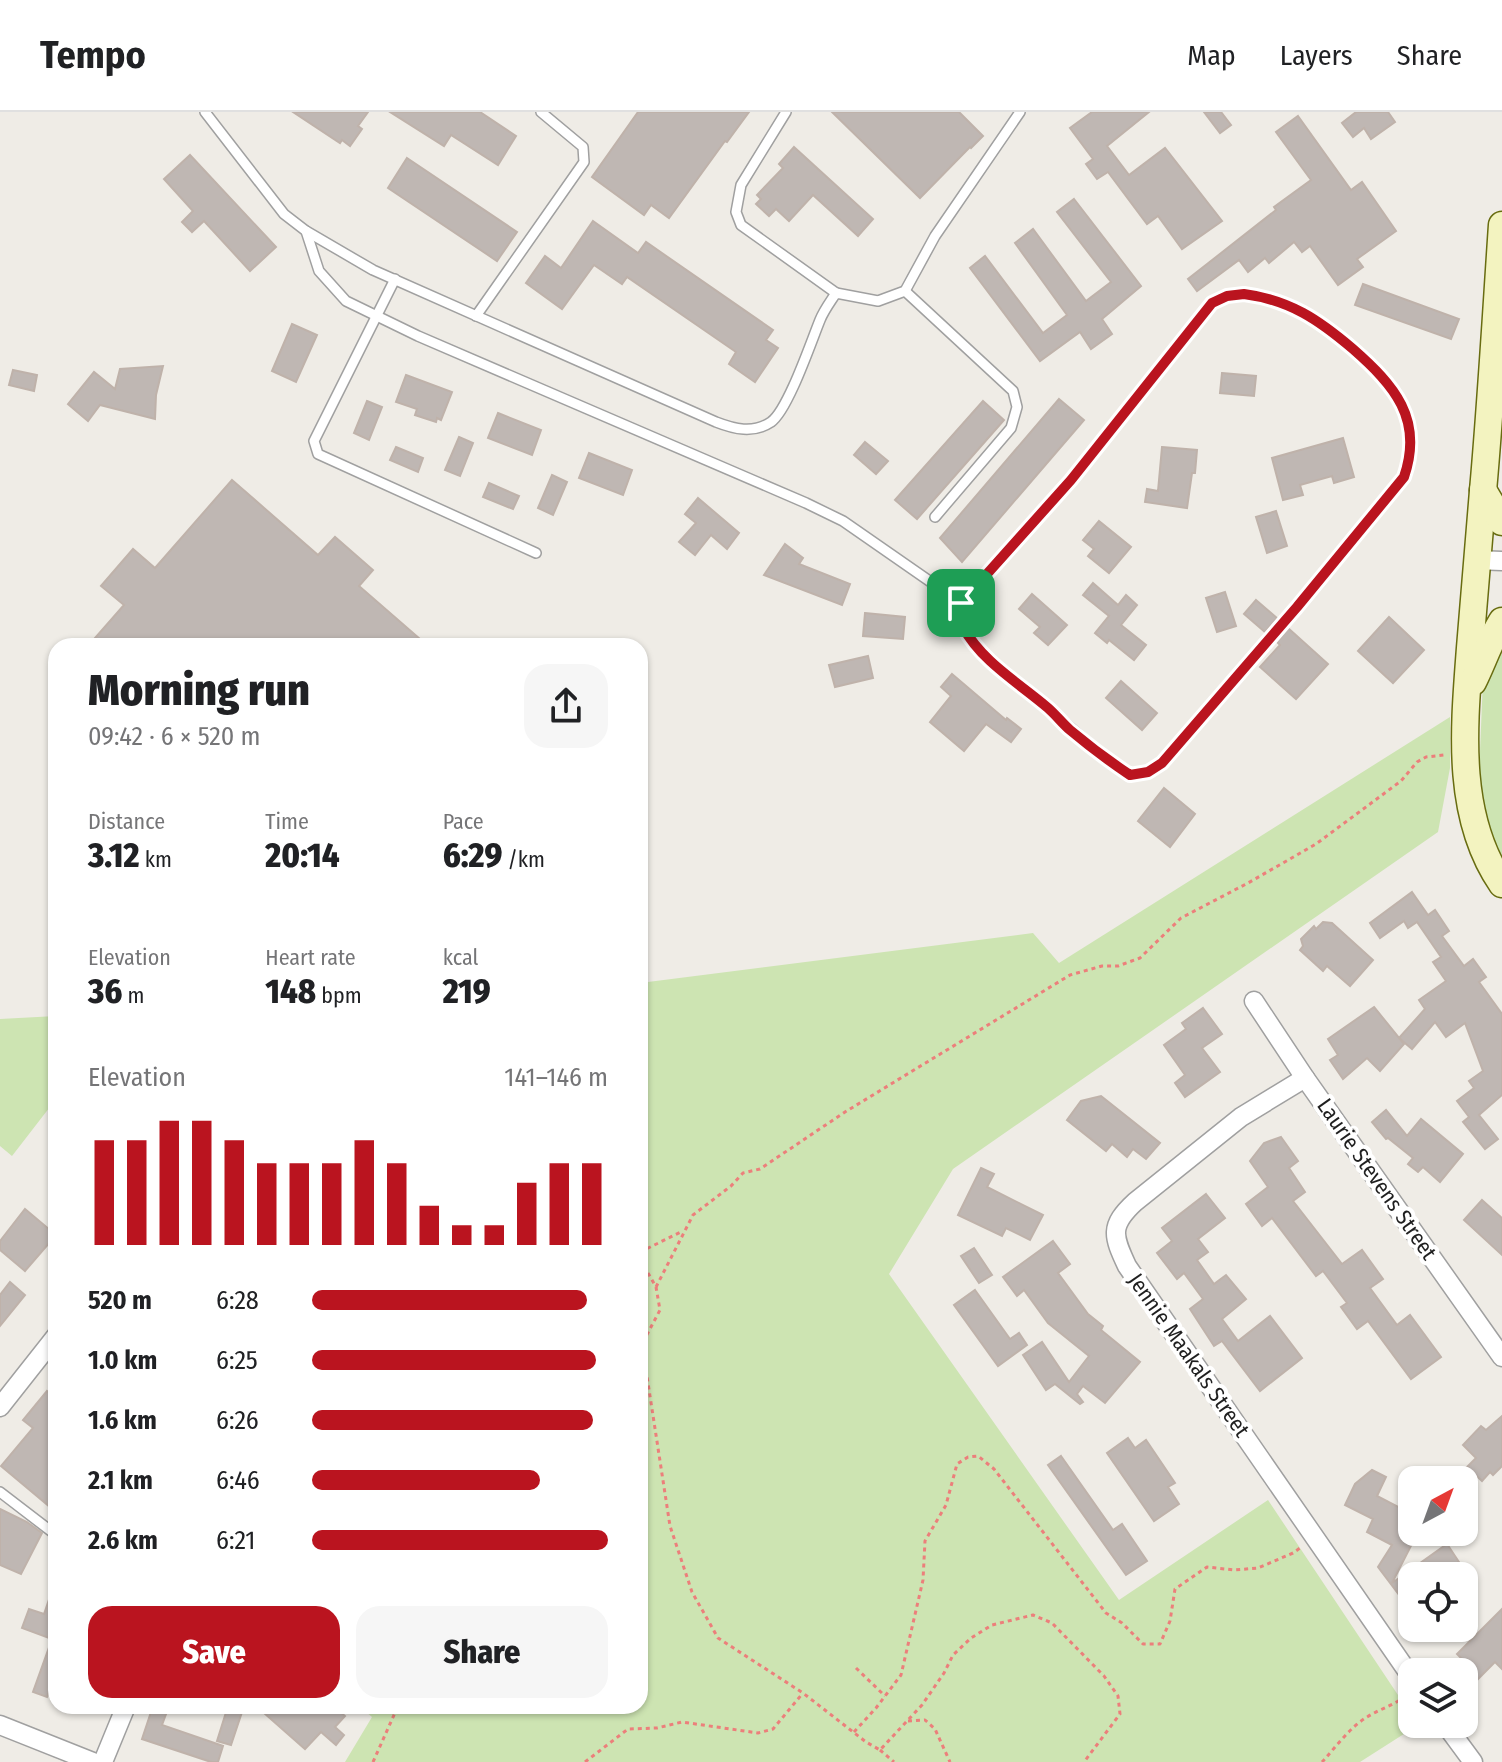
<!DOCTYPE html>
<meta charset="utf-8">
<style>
body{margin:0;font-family:"Fira Sans Condensed",sans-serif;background:#f6f6f6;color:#202124;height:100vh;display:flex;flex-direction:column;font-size:30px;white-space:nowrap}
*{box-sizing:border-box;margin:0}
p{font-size:26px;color:#757577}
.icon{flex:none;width:44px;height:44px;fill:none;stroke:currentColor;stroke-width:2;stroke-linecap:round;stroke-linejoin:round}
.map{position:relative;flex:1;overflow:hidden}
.side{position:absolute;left:48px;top:526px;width:600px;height:1076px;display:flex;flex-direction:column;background:#fff;border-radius:24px;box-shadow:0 2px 6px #0004}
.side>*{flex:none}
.needle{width:52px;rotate:41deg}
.tools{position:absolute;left:1398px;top:1354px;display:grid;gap:16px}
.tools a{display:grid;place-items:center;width:80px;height:80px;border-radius:16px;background:#fff;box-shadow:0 2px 6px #0004;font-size:40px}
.pin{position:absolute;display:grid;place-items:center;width:68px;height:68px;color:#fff;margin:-34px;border-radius:16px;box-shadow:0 4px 12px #0006}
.round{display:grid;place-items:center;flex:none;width:84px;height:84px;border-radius:24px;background:#f6f6f6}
.summary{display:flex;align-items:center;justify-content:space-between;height:136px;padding:0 40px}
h1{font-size:44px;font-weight:800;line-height:60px}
.stats{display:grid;grid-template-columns:repeat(3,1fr);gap:12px;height:136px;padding:8px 40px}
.stats div{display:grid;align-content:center}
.stats b{font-size:34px;font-weight:800}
.stats small{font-size:22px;font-weight:400}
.stats p{font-size:22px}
.chart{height:224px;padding:16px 40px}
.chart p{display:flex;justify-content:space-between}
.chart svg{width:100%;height:144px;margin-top:8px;stroke:#ba141f;stroke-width:6}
.cta{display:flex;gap:16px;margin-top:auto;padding:16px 40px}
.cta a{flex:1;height:92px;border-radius:24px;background:#ba141f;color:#fff;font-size:32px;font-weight:800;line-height:92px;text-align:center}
.cta a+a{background:#f6f6f6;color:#202124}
ul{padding:0 40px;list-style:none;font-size:26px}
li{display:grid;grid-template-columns:128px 96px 1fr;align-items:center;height:60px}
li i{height:20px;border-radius:10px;background:#ba141f}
header{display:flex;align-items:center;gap:48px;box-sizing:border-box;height:112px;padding:0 40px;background:#fff;border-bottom:2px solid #e0e0e0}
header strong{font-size:38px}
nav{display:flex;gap:44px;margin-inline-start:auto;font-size:28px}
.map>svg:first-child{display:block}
.grass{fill:#cde4b2}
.building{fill:#bfb7b3;stroke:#bfb2aa;stroke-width:2}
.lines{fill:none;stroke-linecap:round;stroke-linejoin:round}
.lane-casing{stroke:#a0a0a0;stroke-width:12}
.street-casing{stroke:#a0a0a0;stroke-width:21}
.secondary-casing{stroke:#686c10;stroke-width:29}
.path{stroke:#ec7f7b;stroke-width:3;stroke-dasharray:4 4;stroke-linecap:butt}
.lane{stroke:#fff;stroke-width:9}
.street{stroke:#fff;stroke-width:18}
.secondary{stroke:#f3f3c0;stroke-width:26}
.route-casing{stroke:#fff;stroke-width:16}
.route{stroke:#ba141f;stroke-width:10}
.labels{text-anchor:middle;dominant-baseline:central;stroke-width:8;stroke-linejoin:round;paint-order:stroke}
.street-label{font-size:22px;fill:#1f1f1f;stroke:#fff}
</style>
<header>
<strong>Tempo</strong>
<nav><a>Map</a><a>Layers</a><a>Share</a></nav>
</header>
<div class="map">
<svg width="1502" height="1650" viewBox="0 0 1502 1650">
<rect width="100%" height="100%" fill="#efece6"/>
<!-- grass -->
<g class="grass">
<polygon points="1502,509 1502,746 1492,724 1484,696 1479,664 1483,567"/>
<polygon points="1450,605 1450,656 1438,720 953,1057 889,1162 1119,1488 1268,1388 1412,1604 1412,1612 1418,1613 1360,1650 345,1650 372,1605 359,1594 640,1594 640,871 1033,821 1059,851"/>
<polygon points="56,904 56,992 53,991 12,1044 0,1034 0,907"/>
</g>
<!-- building -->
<g class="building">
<polygon points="293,0 368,0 358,14 362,17 350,34 342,28 340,31"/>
<polygon points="390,0 480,0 516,24 498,53 451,23 444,34"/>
<polygon points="638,0 749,0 727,30 725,29 669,106 651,93 644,103 592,65"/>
<polygon points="832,0 959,0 983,24 971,36 970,35 920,86"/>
<polygon points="1092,0 1149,0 1107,34 1129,63 1165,36 1222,109 1182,137 1158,104 1147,112 1108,60 1097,67 1086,52 1093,47 1070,16"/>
<polygon points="1204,0 1221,0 1231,13 1220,21"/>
<polygon points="1356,0 1388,0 1395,10 1371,27 1364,16 1353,25 1342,11"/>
<polygon points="1298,4 1351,78 1362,70 1396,119 1357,147 1363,155 1338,173 1310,134 1302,140 1294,130 1269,151 1265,146 1248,160 1239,148 1197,179 1188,167 1276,98 1274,95 1311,68 1276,20"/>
<polygon points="794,35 873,107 858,124 813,83 789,109 776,97 769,104 756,92 761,87 757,83 783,56 779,52"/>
<polygon points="190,43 276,135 250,159 204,109 192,120 182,110 193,99 164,67"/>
<polygon points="407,46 517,120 497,149 388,76"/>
<polygon points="1074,87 1141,174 1102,207 1112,222 1091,237 1080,220 1040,249 970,156 985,144 1043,221 1067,203 1015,131 1033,117 1086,189 1111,170 1057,100"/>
<polygon points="593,109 638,141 646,130 773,218 766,228 778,236 755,270 729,252 736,240 627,165 622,172 594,153 562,197 526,171 545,144 561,156"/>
<polygon points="1363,172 1459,207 1451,227 1355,193"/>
<polygon points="292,212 317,223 296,270 272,259"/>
<polygon points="163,254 156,283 155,307 100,293 88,309 68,292 94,260 115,277 120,257"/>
<polygon points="13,258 37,263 34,279 9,273"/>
<polygon points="1222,261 1256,264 1254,284 1220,281"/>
<polygon points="406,263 452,280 441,308 437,306 436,310 415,303 417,297 396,290"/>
<polygon points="1059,287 1084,308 962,450 940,426"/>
<polygon points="367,289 382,295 369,328 354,321"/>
<polygon points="983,289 1004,308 917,407 895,388"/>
<polygon points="498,301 541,318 532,343 488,326"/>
<polygon points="459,325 473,331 460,364 445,358"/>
<polygon points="1343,326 1354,365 1334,371 1332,364 1300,373 1303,383 1283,388 1272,346"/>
<polygon points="865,330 888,349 876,362 854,343"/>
<polygon points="396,335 423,346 418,360 390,348"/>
<polygon points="1162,335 1197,338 1195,361 1192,361 1187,396 1145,390 1147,377 1158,379"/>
<polygon points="589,341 632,358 623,383 579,366"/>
<polygon points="552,363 567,370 553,403 538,396"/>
<polygon points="232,368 318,443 335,425 373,458 359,474 428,534 88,534 124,493 101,474 133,437 155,456"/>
<polygon points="489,371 519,384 513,397 483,385"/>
<polygon points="698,386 739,421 727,437 711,423 695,443 679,430 696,411 685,402"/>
<polygon points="1276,399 1287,434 1267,441 1256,405"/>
<polygon points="1099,409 1131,435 1109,461 1088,444 1094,437 1083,428"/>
<polygon points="785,432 803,446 799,452 850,472 842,493 764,463"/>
<polygon points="1093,471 1118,493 1126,483 1137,493 1121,513 1146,533 1134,548 1109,528 1107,531 1095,521 1109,504 1083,483"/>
<polygon points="1225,480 1236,514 1217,520 1206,486"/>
<polygon points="1032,482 1067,513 1048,533 1034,521 1040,515 1019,497"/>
<polygon points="1256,488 1277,506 1265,520 1244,502"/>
<polygon points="865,501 905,505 903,527 863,524"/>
<polygon points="1389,505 1424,538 1393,571 1358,539"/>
<polygon points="1288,516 1328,552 1296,587 1260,555 1280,533 1277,530"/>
<polygon points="868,544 873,566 835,575 829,553"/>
<polygon points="952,562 1006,608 1007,606 1021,617 1011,630 986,612 964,639 930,610 951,584 941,575"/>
<polygon points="1121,569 1157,601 1142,618 1106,586"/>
<polygon points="1164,676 1195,702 1170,735 1138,709"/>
<polygon points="1412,780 1428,803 1435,798 1449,819 1442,824 1464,854 1473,847 1486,865 1479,870 1502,902 1502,983 1479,1003 1498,1027 1485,1037 1463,1010 1469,1005 1457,989 1474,976 1469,969 1483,959 1465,911 1446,925 1435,910 1412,937 1399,926 1425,897 1419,888 1446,869 1433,850 1441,845 1417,810 1408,816 1404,809 1380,826 1370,811"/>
<polygon points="1323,810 1332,811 1373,848 1350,874 1327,854 1323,859 1300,838 1303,834 1301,827 1314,814 1316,817"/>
<polygon points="1374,895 1404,932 1380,959 1367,946 1343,967 1330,948 1338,943 1328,927"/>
<polygon points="1203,896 1222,922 1202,936 1220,960 1185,985 1175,971 1185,963 1164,933 1186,917 1182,911"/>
<polygon points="1101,984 1160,1031 1146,1047 1133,1037 1127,1045 1112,1032 1106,1039 1067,1008 1081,989"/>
<polygon points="1386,998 1407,1024 1421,1007 1463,1042 1440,1070 1423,1055 1418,1060 1408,1052 1413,1046 1388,1026 1386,1027 1372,1010"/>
<polygon points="1281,1025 1298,1049 1289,1056 1305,1080 1293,1089 1342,1152 1362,1138 1383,1167 1370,1176 1397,1213 1410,1203 1441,1245 1411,1267 1368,1209 1357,1217 1341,1195 1347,1191 1323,1159 1316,1164 1272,1106 1262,1114 1246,1092 1268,1075 1250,1049 1264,1031"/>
<polygon points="981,1056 994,1062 987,1075 1043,1103 1030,1128 1006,1116 1002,1124 958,1103"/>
<polygon points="1206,1082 1225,1106 1198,1127 1208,1140 1197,1148 1214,1172 1226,1163 1246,1187 1222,1207 1238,1229 1270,1204 1302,1246 1260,1279 1222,1229 1214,1234 1190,1197 1203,1187 1184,1161 1177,1167 1157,1141 1172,1129 1162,1116"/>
<polygon points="1482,1088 1502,1106 1502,1143 1464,1108"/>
<polygon points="25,1097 56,1123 25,1159 0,1138 0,1129"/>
<polygon points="1053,1129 1070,1152 1058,1161 1088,1202 1103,1214 1101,1218 1140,1250 1105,1291 1083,1274 1077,1282 1083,1290 1080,1292 1055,1272 1046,1278 1023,1243 1042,1230 1069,1270 1089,1244 1048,1211 1024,1178 1017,1184 1003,1165"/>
<polygon points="974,1136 992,1163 979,1171 961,1144"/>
<polygon points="10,1170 25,1183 0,1214 0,1183"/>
<polygon points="975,1178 1010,1227 1019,1221 1027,1233 998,1254 954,1193"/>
<polygon points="47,1279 56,1286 56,1400 1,1354 33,1316 23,1308"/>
<polygon points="1502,1304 1502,1354 1493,1363 1490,1360 1482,1369 1467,1355 1476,1346 1463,1333 1481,1314 1486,1318"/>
<polygon points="1128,1326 1135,1336 1146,1328 1175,1371 1168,1375 1179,1392 1154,1409 1107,1341"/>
<polygon points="1061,1344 1113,1418 1122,1412 1147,1449 1126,1463 1048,1353"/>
<polygon points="1372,1358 1386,1365 1377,1384 1412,1402 1412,1420 1418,1420 1392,1471 1447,1432 1459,1450 1453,1453 1461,1464 1412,1464 1412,1500 1378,1455 1392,1433 1367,1420 1373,1407 1345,1393 1355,1372"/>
<polygon points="0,1397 27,1410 42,1421 21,1462 0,1453"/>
<polygon points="54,1473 56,1474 56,1576 51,1574 47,1585 33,1580 52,1527 22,1516 29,1497 44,1502"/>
<polygon points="1502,1497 1502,1557 1495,1550 1478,1567 1462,1552 1465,1550 1457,1542"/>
<polygon points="153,1594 169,1594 162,1613 223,1634 218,1650 211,1650 142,1627"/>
<polygon points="228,1594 244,1594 231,1633 217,1629"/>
<polygon points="256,1594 333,1594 345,1604 335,1615 344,1623 336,1633 321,1620 305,1637"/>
</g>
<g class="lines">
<!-- lane casing -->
<g class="lane-casing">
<g id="lane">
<path d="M205,0l79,102 22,17 67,39 343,152c18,7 37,12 55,0 17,-12 40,-80 49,-102 4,-10 11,-19 16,-27l42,8 27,-10 30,-55 85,-124"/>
<polyline points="786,0 741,73 736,100 741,113 836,181"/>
<polyline points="306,119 319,159 346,189 418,224 806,391 843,409 961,491"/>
<polyline points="395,167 314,329 318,342 536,441"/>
<polyline points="905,179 1013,279 1017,295 1011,316 935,405"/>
<path d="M1244,182c19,2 37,6 54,15 24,12 75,53 91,75 8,10 16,26 19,39 5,19 3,36 -4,54l-107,130 -135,156 -14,9 -18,3c-30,-20 -55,-44 -82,-67 -29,-25 -65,-46 -85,-81 -4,-8 -3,-16 -2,-24l110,-123 141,-177 15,-7z"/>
<polyline points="476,204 584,50 583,35 541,0"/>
<polyline points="0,1380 56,1423"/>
</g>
</g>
<!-- street casing -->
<g class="street-casing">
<g id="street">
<polyline points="1476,448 1502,449"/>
<polyline points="1254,889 1305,966 1502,1245"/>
<path d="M1305,966l-64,39 -106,85c-26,24 -22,34 -8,64l285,412"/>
<polyline points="0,1295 56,1224"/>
<polyline points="1445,1612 1473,1650"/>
<polyline points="0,1613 93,1650"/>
<polyline points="103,1650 126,1594"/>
</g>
</g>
<!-- secondary casing -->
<g class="secondary-casing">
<g id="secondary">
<path d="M1502,113c-6,88 -11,177 -19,266 -4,53 -9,105 -13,157 -6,79 -15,168 32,236"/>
<polyline points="1483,378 1502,410"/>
<path d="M1473,570c10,-20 17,-42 29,-61"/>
</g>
</g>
<!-- path -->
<g class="path">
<polyline points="640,1140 683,1119"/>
<polyline points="640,1147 656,1175 660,1198 642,1232 670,1414 692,1480 718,1526 803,1581 866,1630 880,1638 922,1593 944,1561 953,1543 971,1526 992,1513 1033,1503 1052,1511 1104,1564 1118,1584 1120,1602 1084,1650"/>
<polyline points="656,1175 693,1103 731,1074 743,1061 760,1057 845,1000 1070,863 1102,854 1118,854 1140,846 1181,806 1248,771 1316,732 1401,669 1417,650 1426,645 1444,643"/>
<polyline points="856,1556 885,1584"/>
<polyline points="908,1609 925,1608 935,1617 950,1650"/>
<polyline points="854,1620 876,1596 901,1563 923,1468 925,1429 946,1393 957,1352 968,1345 978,1344 994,1357 1106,1501 1122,1511 1143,1532 1160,1532 1170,1509 1175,1477 1207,1455 1234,1458 1258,1456 1293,1441 1300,1436"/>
<polyline points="880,1638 894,1650"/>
<polyline points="373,1650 398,1594"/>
<polyline points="585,1650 628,1617 657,1616 682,1610 758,1621 773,1617 803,1581"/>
<path d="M1322,1650c14,-15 27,-34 45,-45 13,-8 27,-12 39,-21"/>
</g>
<!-- lane -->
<use href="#lane" class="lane"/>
<!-- street -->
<use href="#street" class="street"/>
<!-- secondary -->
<use href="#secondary" class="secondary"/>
</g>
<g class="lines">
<!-- route casing -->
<g class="route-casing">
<path id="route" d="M1244,182c46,6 75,26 109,55 41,36 71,70 51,128l-107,130 -135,156 -14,9 -18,3c-21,-14 -41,-29 -60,-45 -8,-7 -14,-15 -22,-22 -29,-25 -66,-46 -85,-81 -4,-8 -3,-16 -2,-24l110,-123 141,-177 15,-7z"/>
</g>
<!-- route -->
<use href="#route" class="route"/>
</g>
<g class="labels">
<!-- street labels -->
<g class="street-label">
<text transform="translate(1377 1067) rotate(55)">Laurie Stevens Street</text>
<text transform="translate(1189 1243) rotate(55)">Jennie Maakals Street</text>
</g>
</g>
</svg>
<div class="tools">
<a><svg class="needle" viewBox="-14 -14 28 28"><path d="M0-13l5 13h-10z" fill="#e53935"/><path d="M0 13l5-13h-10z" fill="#757577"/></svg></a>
<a><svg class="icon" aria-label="locate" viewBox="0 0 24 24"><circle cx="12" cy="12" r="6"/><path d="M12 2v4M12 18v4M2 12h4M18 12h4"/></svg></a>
<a><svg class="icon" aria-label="layers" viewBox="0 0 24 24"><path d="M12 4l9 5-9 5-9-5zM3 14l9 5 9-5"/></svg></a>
</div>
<div class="pin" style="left:961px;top:491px;background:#1e9e55"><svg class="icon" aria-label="arrive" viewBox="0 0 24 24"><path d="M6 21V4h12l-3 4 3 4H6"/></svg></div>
<section class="side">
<div class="summary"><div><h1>Morning run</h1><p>09:42 · 6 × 520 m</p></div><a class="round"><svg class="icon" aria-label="share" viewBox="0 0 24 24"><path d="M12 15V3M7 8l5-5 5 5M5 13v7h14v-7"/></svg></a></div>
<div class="stats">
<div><p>Distance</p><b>3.12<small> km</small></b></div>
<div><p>Time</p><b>20:14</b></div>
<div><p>Pace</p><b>6:29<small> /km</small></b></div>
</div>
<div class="stats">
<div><p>Elevation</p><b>36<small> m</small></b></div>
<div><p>Heart rate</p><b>148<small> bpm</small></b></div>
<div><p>kcal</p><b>219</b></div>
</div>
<div class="chart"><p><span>Elevation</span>141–146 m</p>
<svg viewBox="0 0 160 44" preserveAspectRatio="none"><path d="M5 44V12M15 44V12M25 44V6M35 44V6M45 44V12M55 44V19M65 44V19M75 44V19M85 44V12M95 44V19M105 44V32M115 44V38M125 44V38M135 44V25M145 44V19M155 44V19"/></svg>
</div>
<ul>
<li><b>520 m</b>6:28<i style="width:93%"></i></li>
<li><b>1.0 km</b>6:25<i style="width:96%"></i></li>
<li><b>1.6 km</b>6:26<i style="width:95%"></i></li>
<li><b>2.1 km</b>6:46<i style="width:77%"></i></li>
<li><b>2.6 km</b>6:21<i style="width:100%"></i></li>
</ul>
<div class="cta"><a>Save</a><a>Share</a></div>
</section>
</div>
